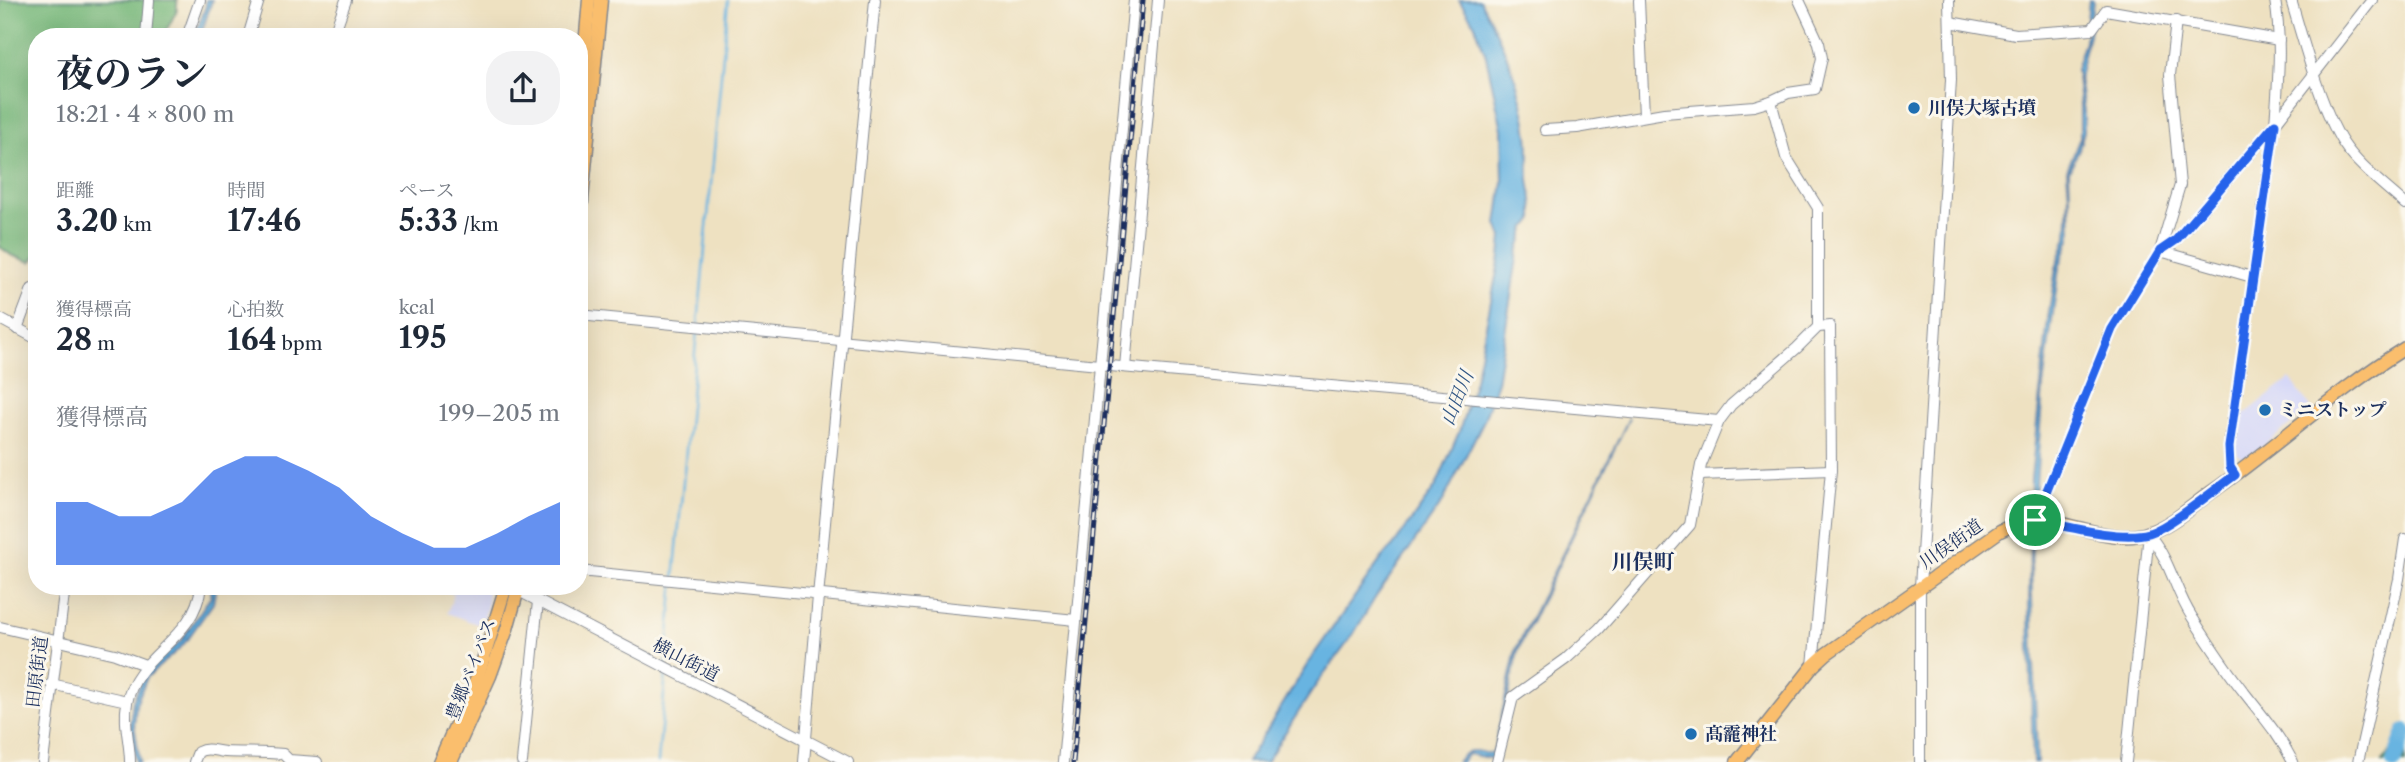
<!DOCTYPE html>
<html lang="ja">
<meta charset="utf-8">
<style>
body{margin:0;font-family:"Libre Caslon Text","Noto Serif JP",serif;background:#f2f2f3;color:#1f2937;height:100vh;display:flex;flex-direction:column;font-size:26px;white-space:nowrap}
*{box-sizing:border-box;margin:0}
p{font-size:23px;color:#747a83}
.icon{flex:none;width:38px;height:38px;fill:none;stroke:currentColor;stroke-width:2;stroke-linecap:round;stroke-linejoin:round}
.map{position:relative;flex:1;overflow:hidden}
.panel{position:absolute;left:28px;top:28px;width:560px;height:567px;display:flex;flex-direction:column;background:#fff;border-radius:28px;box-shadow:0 7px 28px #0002}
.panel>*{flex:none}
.pin{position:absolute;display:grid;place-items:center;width:60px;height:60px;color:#fff;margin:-30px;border:4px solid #fff;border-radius:50%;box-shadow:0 2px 7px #0007}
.round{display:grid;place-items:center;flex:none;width:74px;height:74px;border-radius:28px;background:#f2f2f3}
.overview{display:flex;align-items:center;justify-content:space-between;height:119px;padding:0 28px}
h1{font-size:38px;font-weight:700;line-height:52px}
.metrics{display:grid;grid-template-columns:repeat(3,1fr);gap:10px;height:119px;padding:7px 28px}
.metrics div{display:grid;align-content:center}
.metrics b{font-size:30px;font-weight:700}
.metrics small{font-size:19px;font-weight:400}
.metrics p{font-size:19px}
.chart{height:196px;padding:14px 28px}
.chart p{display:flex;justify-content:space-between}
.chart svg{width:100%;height:126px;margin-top:7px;fill:#2563eb;opacity:.7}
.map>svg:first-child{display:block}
.built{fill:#d6d8f8}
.forest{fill:#76b779;stroke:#48736c;stroke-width:2}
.water{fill:#68b4e1;stroke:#4272a0;stroke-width:2}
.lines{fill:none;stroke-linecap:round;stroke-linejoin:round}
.stream{stroke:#68b4e1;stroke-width:2.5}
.river{stroke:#68b4e1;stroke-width:16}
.minor-casing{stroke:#848890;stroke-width:12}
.major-casing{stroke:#848890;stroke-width:15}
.minor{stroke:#fff;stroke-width:10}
.major{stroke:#fabe6d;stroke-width:12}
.rail-casing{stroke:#1b2f5e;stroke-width:5}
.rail{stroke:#fbf7ec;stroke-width:2.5;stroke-dasharray:8;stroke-linecap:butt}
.route-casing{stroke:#fff;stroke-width:14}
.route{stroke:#2563eb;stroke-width:9}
.poi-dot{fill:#1f6fb2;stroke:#fbf7ec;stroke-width:2.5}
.labels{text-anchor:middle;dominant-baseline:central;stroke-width:6;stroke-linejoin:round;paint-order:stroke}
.poi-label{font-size:18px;font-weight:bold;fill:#1b2f5e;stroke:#fbf7ec;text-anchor:start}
.street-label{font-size:18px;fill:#1b2f5e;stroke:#fbf7ec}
.water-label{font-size:19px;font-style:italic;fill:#325785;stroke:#fbf7ec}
.quarter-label{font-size:21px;font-weight:bold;fill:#1b2f5e;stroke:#fbf7ec}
</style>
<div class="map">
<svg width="2405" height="762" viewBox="0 0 2405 762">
<rect width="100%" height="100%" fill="#fbf7ec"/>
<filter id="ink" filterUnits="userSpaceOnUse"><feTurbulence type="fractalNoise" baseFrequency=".0143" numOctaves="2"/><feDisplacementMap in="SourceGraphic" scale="14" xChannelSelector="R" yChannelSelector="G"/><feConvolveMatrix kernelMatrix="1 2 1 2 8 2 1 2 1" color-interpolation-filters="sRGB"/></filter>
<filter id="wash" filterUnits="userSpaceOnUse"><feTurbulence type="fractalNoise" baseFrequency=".00686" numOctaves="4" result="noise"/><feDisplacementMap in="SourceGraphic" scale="28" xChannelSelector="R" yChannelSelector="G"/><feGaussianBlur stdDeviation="1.57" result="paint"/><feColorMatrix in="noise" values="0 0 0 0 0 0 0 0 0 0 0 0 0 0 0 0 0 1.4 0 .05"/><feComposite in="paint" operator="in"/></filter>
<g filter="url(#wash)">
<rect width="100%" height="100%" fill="#eee1c1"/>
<!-- built -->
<g class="built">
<polygon points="2290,379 2312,409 2246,459 2239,456 2235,450 2234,441 2236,421"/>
<polygon points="444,586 483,586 488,594 487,607 482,626 447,613 454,594 442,590"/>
</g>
<!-- forest -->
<g class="forest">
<polygon points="0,0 177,0 177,10 163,37 37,37 37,255 31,262 11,255 0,247"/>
<polygon points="2405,734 2405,762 2382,762"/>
</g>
<!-- water -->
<g class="water">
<polygon points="206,0 212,0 200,37 194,37 206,6"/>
<path d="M1459,0h21c23,43 42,86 48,136 2,14 0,29 1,43 2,15 5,27 4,42l-7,6 -8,25 -21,130 -13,38 -41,81 -68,97 -24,40 -35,47 -50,77h-19l65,-105 70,-99 11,-12 43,-60 23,-54 16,-52 25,-123 2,-20 -5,-13 6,-42 -1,-53 -16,-73 -11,-31z"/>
<polygon points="2089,0 2093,0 2089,34 2079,78 2084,111 2084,131 2079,149 2069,171 2071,236 2059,268 2043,386 2036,483 2031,566 2037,762 2033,762 2029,607 2031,480 2048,319 2056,268 2067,237 2069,195 2067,170 2080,138 2080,104 2076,69 2085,41"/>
<path d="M1629,418l-111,232 -23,109 -27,-5 -7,8h-4c13,-17 17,-10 36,-8l23,-105z"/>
<polygon points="212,586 216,586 213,603 183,645 147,677 136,704 134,725 140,762 136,762 130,725 133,701 145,673 181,641 211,596"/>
</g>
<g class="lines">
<!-- stream -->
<g class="stream">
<polyline points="698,324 728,0"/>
<polyline points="666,666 697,331"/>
<polyline points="658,762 666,672"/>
</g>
<!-- river -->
<polyline class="river" points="2394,762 2405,732"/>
</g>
</g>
<g filter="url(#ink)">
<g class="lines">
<!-- minor casing -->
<g class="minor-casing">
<g id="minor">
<polyline points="1639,0 1644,116"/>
<path d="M2291,0c13,43 29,106 52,143 15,23 41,42 62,61"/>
<polyline points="1950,22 2016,34 2092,29 2106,10 2279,40"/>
<polyline points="146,37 149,0"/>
<polyline points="187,37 200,0"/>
<polyline points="248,37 259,0"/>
<polyline points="333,37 346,0"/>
<polyline points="1545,130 1577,128 1664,113 1754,106 1771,101 1788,93 1815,89 1822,58 1819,43 1799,0"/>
<polyline points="2160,250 2176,240 2275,124 2372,0"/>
<polyline points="2160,251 2252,277"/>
<polyline points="579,315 1099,365 1719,421"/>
<polyline points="0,319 37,339"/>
<polyline points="17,329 32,289"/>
<polyline points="1125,367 1158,0"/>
<polyline points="1699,475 1831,470"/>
<path d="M2235,475l-5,-8 -1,-20 46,-323c3,-41 7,-83 0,-124"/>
<polyline points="2035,520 2112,329 2160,251 2180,185 2170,75 2176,21"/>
<path d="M2150,536c21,26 25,55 42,81 17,27 35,54 55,79 18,23 33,40 46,66"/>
<polyline points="579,571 1076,620"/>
<polyline points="513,588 848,762"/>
<polyline points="0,627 115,654 145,665"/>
<polyline points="1813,666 1831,470 1830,326 1818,327"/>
<polyline points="51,684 127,701"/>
<polyline points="43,762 65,586"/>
<path d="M130,762c0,-20 -7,-39 -3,-59 9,-50 68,-62 74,-117"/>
<path d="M194,762l4,-10c10,-5 16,-1 27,0 20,1 39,0 58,2l6,6 28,2"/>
<polyline points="522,762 538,601"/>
<polyline points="804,762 818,596 875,0"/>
<polyline points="1063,762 1134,0"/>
<polyline points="1497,762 1513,697 1566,659 1599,629 1690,525 1701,465 1719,421 1731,405 1797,348 1818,327 1818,208 1786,157 1771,101"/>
<polyline points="1920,762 1920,587 1951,80 1949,0"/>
<polyline points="2126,762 2149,533"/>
<polyline points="2358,762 2399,579 2405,539"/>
</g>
</g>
<!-- major casing -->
<g class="major-casing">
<g id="major">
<polyline points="579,115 589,0"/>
<polyline points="579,232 601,0"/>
<polyline points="439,762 479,673 506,586"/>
<polyline points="451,762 490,676 507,629 519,586"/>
<path d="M1737,762l76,-96 13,-12 174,-123c11,-5 22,-11 35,-11 37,1 79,26 115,12 23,-8 43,-27 63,-41 65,-46 124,-101 192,-143"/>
</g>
</g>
<!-- minor -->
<use href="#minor" class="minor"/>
<!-- major -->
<use href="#major" class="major"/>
<!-- rail casing -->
<g class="rail-casing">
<polyline id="rail" points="1073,762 1143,0"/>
</g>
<!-- rail -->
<use href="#rail" class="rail"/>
</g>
</g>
<g class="lines" filter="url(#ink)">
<!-- route casing -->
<g class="route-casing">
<path id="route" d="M2275,124l-46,323 1,20 5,8c-21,15 -64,51 -86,58 -29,8 -84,-7 -114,-13l77,-191 48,-78 16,-11z"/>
</g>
<!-- route -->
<use href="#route" class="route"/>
</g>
<!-- markers -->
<g class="poi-dot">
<circle cx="1914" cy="108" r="7"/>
<circle cx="2265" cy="410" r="7"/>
<circle cx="1691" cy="734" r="7"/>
</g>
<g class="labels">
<!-- poi labels -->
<g class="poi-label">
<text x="1928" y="108">川俣大塚古墳</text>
<text x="2279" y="410">ミニストップ</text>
<text x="1705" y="734">髙靇神社</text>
</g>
<!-- street labels -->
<g class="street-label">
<text transform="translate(1951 544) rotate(-35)">川俣街道</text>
<text transform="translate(686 660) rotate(27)">横山街道</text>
<text transform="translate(471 669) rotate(-69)">豊郷バイパス</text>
<text transform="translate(37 672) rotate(-83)">田原街道</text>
</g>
<!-- water labels -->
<g class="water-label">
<text transform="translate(1457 398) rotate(-68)">山田川</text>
</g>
<!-- quarter labels -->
<g class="quarter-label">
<text x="1643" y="561">川俣町</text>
</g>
</g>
</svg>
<div class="pin" style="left:2035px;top:520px;background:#1e9e55"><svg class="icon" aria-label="arrive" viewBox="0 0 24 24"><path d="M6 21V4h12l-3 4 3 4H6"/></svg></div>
<section class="panel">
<div class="overview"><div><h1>夜のラン</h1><p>18:21 · 4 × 800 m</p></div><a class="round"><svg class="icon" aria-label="share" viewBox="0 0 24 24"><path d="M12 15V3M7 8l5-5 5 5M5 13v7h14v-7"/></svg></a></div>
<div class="metrics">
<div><p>距離</p><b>3.20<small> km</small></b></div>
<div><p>時間</p><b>17:46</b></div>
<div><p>ペース</p><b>5:33<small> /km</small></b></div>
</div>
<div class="metrics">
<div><p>獲得標高</p><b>28<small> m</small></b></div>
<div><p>心拍数</p><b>164<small> bpm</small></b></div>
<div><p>kcal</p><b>195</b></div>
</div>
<div class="chart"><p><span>獲得標高</span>199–205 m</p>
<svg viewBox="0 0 160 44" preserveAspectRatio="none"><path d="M0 44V22L10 22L20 27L30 27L40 22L50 11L60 6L70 6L80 11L90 17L100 27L110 33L120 38L130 38L140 33L150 27L160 22V44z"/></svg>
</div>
</section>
</div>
